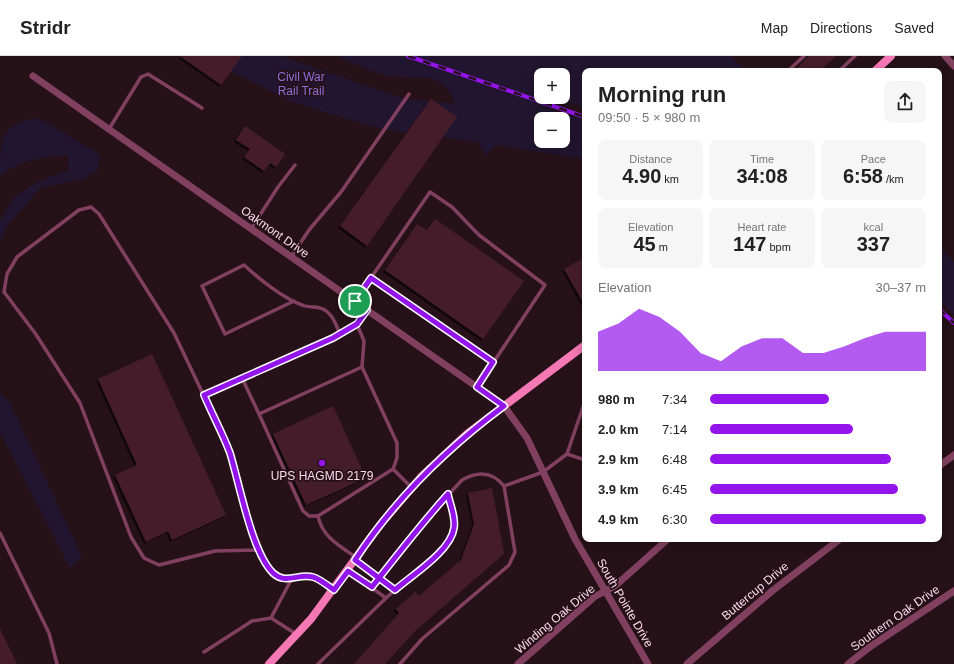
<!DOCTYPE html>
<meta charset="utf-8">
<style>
body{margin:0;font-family:Helvetica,sans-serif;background:#f6f6f6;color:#222;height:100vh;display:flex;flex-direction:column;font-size:15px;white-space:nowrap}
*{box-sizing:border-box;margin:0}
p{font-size:13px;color:#767676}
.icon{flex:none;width:22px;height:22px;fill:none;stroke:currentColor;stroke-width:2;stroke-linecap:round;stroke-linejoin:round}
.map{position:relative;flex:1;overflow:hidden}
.sheet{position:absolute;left:582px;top:12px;width:360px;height:474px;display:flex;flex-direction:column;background:#fff;border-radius:8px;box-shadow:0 2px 10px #0003}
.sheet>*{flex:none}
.controls{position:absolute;left:534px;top:12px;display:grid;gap:8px}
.controls a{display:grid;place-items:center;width:36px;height:36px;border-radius:8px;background:#fff;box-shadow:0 2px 10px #0003;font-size:20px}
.pin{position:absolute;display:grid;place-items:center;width:34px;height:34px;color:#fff;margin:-17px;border:2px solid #fff;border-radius:50%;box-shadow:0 1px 4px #0007}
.round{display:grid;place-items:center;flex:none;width:42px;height:42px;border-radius:8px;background:#f6f6f6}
.headline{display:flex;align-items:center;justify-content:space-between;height:68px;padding:0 16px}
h1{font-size:22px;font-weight:800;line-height:30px}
.figures{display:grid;grid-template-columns:repeat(3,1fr);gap:6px;height:68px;padding:4px 16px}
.figures div{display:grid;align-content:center;border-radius:8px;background:#f6f6f6;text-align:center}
.figures b{font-size:20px;font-weight:800}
.figures small{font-size:11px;font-weight:400}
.figures p{font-size:11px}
.chart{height:112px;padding:8px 16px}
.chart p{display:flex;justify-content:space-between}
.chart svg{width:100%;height:72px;margin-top:4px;fill:#9415ec;opacity:.7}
ul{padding:0 16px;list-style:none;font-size:13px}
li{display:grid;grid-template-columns:64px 48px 1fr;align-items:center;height:30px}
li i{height:10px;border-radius:5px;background:#9415ec}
header{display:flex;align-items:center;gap:24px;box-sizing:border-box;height:56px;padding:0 20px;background:#fff;border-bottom:1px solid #e0e0e0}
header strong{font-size:19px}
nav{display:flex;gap:22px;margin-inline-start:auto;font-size:14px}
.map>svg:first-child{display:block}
.green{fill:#21152f;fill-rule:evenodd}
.building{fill:#451f2a;filter:url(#shadow)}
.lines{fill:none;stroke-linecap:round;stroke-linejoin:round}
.lane{stroke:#81405f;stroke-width:3.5}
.street{stroke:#81405f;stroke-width:7}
.secondary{stroke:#f478b4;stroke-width:8}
.rail-casing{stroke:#9415ec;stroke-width:4}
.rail{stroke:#261118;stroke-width:2.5;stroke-dasharray:8;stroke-linecap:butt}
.route-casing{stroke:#fff;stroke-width:8}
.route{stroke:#9415ec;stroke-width:5}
.poi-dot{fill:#9415ec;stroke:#261118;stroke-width:1.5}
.labels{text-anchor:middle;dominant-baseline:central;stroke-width:3.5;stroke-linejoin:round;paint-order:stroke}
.park-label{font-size:12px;fill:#8a71d9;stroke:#261118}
.street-label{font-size:12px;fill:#fcd9e7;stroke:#261118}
.poi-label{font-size:12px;fill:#fcd9e7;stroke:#261118}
</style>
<header>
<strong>Stridr</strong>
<nav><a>Map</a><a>Directions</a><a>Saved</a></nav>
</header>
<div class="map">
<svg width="954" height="608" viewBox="0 0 954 608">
<defs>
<filter id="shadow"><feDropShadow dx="-2" dy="2" stdDeviation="0" flood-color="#0009"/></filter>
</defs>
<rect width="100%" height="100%" fill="#261118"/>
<!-- green -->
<g class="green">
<path d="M200,0h81l125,43 50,5c-15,-39 -46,-21 -75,-30 -15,-5 -30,-12 -44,-18h394l11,11 1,4h-158v37l-13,-5 -23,2 12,9 24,3v42l-89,-14 -10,11 -8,-14 -97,-13 -88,-27zM541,19h22v22h-22zM541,63h22v22h-22z"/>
<path d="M34,62l12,4 54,33 -2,15 -15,9 -43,9 -32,37 -8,15v-19l14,-24 23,-15 32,-12 -2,-15c-26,2 -46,5 -67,21 0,-34 0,-51 34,-58z"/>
<polygon points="939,190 954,206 954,259 939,244"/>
<polygon points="0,337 10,347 82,501 70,512 0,376"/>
</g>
<!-- building -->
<g class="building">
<polygon points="180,0 242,0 221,29"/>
<polygon points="809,0 836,0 820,15 794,15"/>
<polygon points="431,43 457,61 367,190 340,170"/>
<polygon points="245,70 285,98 276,111 270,107 264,115 244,101 250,93 236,84"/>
<polygon points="435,163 524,225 483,283 385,214 417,168 427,174"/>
<polygon points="585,201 585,250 564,213"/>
<polygon points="152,298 226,459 172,484 168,475 146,486 115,419 137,409 98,323"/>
<polygon points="333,350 366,422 306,449 273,378"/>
<polygon points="492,432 504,498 415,575 385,608 354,608 399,557 396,553 415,536 419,540 461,504 474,468 468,437"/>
<polygon points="0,573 17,608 0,608"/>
</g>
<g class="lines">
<!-- lane -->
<g class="lane">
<polyline points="788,15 804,0"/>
<polyline points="839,15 855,0"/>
<polyline points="109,73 141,21 148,18 202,52"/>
<polyline points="251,173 278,131 295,109"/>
<polyline points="291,201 309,174 341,136 409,38"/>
<polyline points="371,222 493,306"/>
<path d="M294,245l-69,33 -23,-48 42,-21c15,14 39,33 58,40 7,3 15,1 21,4 10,5 13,16 17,25"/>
<polyline points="355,245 430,136 452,151 479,179 545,229 477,331"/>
<polyline points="242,322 259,358"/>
<polyline points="204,339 333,283 357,268"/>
<polyline points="567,398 585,404"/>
<polyline points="393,413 412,432"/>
<polyline points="318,460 309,460 303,455 259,358 362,311"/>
<polyline points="0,477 49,577 57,608"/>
<polyline points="260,494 215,495 159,509 144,502 131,481 80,347 35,277 4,236 7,218 17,201 79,154 91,151 99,158 174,277 202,336 229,397 238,433 265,507 273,517 283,523 291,524 304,520 314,521 333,533"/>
<path d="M357,502c-17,-12 -35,-21 -39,-42l75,-47 4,-11v-15l-35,-76 2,-26 -7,-17 10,-14"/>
<polyline points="355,504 395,534"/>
<polyline points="348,515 386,542"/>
<polyline points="291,524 271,562 296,578"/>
<path d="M373,531l33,-46 56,-61c16,-9 30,-9 42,6l39,-14 24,-18 18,-53"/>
<polyline points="204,596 252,565 271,562"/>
<polyline points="318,608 386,542 448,487 454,472 454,463 448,438"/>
<polyline points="400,608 422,583 509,509 515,496 504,430"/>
</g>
<!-- street -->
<g class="street">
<polyline points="945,0 954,10"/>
<polyline points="33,20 504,350 527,382 575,483 648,608"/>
<polyline points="939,410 954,399"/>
<polyline points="518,608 594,541 615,530 668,483"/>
<polyline points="687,608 772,535 840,483"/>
<polyline points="848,608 871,590 954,535"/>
</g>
<!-- secondary -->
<g class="secondary">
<polyline points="875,15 891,0"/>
<polyline points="269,608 311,563 380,469 421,421 467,378 585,289"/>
</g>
<!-- rail casing -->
<g class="rail-casing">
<g id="rail">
<polyline points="408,0 585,61"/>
<polyline points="939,253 954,267"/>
</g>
</g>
<!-- rail -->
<use href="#rail" class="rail"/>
</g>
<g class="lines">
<!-- route casing -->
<g class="route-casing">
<path id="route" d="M355,245l12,9 -10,14 -24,14 -129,57c8,19 19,39 26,58 9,29 22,100 43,120 13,12 25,0 40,4 7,2 15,9 21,13l14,-19 24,16c25,-32 49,-63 76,-93 2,11 8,23 6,34 -3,23 -42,47 -59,62l-40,-30c40,-61 91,-111 149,-154l-27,-19 16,-25 -122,-84 -16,23"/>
</g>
<!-- route -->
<use href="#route" class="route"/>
</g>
<!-- markers -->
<circle class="poi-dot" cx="322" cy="407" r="4"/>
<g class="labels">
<!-- park labels -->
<g class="park-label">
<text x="301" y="21">Civil War<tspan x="301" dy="14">Rail Trail</tspan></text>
</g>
<!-- street labels -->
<g class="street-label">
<text transform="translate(275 176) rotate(35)">Oakmont Drive</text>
<text transform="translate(755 535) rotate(-40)">Buttercup Drive</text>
<text transform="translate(625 547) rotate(60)">South Pointe Drive</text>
<text transform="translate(895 562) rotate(-35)">Southern Oak Drive</text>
<text transform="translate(555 563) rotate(-40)">Winding Oak Drive</text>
</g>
<!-- poi labels -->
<g class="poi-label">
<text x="322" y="420">UPS HAGMD 2179</text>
</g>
</g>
</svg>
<div class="controls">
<a>+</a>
<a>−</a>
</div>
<div class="pin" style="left:355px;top:245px;background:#1e9e55"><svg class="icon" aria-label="arrive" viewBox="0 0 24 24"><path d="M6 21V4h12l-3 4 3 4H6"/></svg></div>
<section class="sheet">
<div class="headline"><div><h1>Morning run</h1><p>09:50 · 5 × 980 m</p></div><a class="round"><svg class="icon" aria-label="share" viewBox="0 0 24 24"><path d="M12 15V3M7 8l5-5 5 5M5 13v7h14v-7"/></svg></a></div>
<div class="figures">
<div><p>Distance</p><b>4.90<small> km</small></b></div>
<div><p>Time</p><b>34:08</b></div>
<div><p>Pace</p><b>6:58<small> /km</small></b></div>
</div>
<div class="figures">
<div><p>Elevation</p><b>45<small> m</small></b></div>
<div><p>Heart rate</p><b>147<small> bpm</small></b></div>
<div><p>kcal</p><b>337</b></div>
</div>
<div class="chart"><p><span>Elevation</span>30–37 m</p>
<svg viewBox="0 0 160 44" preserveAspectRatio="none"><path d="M0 44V20L10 15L20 6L30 11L40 20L50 33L60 38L70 29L80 24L90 24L100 33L110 33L120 29L130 24L140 20L150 20L160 20V44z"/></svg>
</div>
<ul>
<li><b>980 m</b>7:34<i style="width:55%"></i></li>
<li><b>2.0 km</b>7:14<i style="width:66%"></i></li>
<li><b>2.9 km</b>6:48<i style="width:84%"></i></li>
<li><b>3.9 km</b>6:45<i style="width:87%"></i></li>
<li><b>4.9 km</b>6:30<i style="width:100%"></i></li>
</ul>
</section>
</div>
